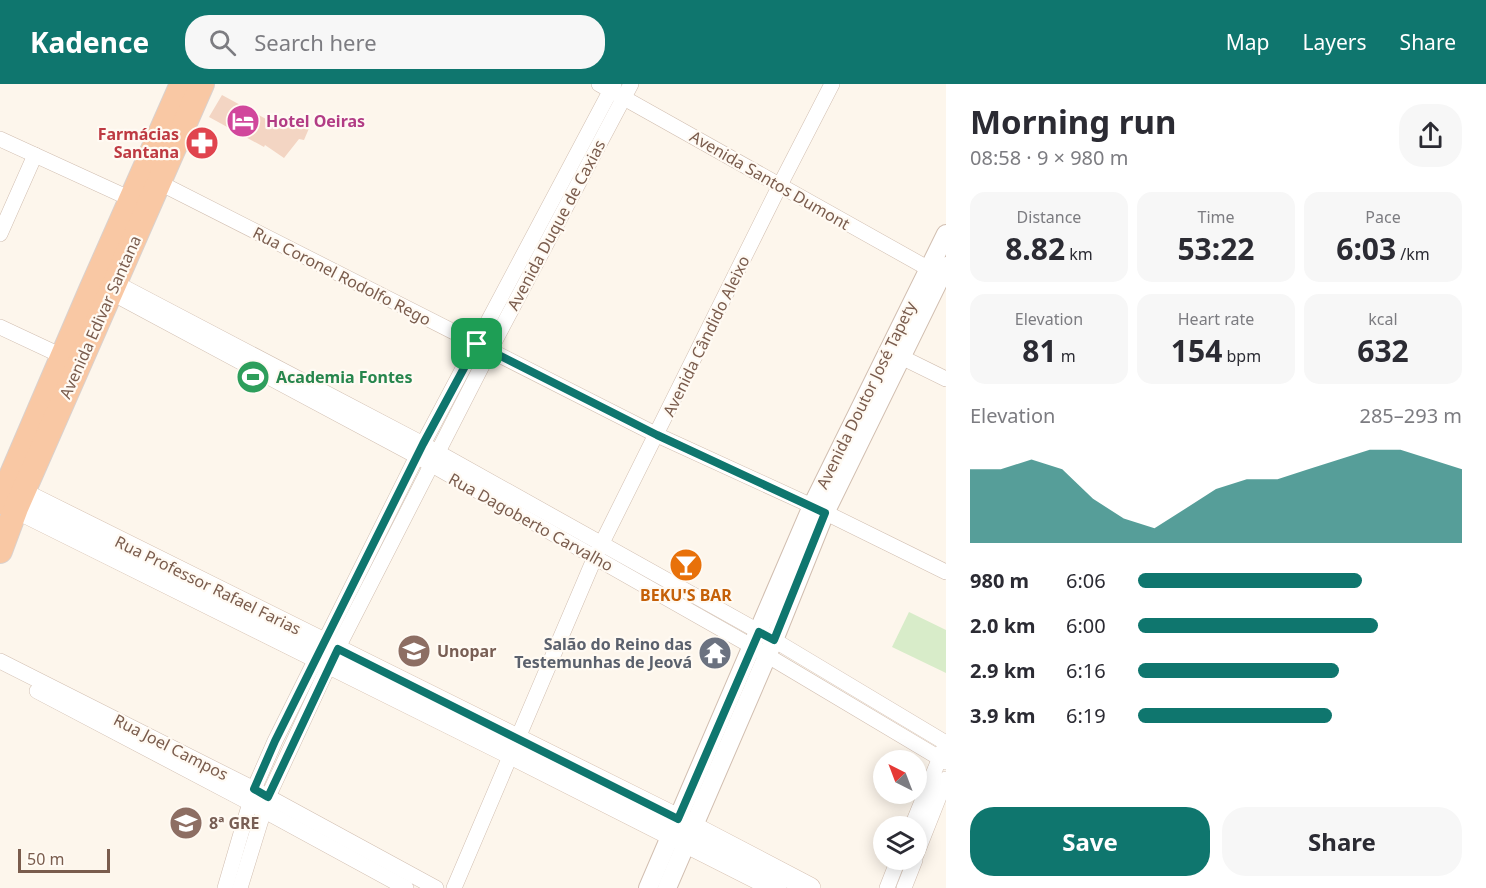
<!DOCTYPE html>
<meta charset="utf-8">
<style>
body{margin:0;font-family:"Noto Sans",sans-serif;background:#f7f7f7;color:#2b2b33;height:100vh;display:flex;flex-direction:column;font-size:22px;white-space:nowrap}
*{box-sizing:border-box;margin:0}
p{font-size:20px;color:#7c7c81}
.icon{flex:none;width:33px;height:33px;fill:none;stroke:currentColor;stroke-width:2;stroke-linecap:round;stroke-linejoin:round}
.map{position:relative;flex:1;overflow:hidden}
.details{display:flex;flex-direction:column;background:#fff;width:540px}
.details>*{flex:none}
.needle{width:39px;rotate:318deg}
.controls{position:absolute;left:873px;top:666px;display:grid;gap:12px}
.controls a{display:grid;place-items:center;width:54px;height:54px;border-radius:50%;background:#fff;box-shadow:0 3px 15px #0003;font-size:30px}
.scale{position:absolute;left:18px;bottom:15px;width:92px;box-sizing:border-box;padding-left:6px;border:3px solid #7a5c4d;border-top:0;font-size:16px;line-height:21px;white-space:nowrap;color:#7a5c4d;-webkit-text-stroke:4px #fffaf3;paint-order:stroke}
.pin{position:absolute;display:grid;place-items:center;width:51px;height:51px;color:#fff;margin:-26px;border-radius:12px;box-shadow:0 3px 9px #0006}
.round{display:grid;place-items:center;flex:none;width:63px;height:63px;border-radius:24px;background:#f7f7f7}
.head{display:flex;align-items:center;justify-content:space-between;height:102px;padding:0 24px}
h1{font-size:33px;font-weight:700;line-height:45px}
.figures{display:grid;grid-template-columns:repeat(3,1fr);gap:9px;height:102px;padding:6px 24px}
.figures div{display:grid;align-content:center;border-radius:15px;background:#f7f7f7;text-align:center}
.figures b{font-size:30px;font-weight:700}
.figures small{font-size:16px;font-weight:400}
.figures p{font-size:16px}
.chart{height:168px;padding:12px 24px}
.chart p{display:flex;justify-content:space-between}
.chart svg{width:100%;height:108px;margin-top:6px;fill:#0f766e;opacity:.7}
.primary-button{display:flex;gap:12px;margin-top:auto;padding:12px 24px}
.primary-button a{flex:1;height:69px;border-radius:24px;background:#0f766e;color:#fff;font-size:24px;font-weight:700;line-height:69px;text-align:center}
.primary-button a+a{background:#f7f7f7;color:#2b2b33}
ul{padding:0 24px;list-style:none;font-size:20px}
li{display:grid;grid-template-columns:96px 72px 1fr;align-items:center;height:45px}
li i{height:15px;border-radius:8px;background:#0f766e}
header{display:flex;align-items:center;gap:36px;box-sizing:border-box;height:84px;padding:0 30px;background:#0f766e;color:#fff}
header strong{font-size:28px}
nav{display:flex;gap:33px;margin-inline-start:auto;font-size:21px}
.search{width:420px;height:54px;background:#f7f7f7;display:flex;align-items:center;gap:15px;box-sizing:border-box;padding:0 21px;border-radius:24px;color:#7c7c81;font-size:22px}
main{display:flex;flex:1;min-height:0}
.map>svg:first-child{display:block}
.green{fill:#d8ecc9}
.building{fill:#f3d5c3}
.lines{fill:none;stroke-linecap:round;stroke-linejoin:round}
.minor-casing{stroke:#d1beb0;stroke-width:16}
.tertiary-casing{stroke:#d1beb0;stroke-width:20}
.secondary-casing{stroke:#d6c0b0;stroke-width:22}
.trunk-casing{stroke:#dad1cd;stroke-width:26}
.minor{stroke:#fff;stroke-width:15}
.tertiary{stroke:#fff;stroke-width:18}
.secondary{stroke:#fff;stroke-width:21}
.trunk{stroke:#f9c8a4;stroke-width:24}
.route-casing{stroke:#fff;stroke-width:12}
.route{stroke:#0f766e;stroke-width:8}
.labels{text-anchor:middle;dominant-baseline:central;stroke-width:4.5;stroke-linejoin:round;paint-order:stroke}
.hotel-label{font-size:16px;font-weight:bold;fill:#b23c85;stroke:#fffaf3;text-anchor:start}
.health-label{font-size:16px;font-weight:bold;fill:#be3a42;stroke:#fffaf3;text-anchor:end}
.street-label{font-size:16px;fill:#7a5c4d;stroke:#fffaf3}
.leisure-label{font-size:16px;font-weight:bold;fill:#27864d;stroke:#fffaf3;text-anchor:start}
.food-label{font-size:16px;font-weight:bold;fill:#c56008;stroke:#fffaf3}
.worship-label{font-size:16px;font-weight:bold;fill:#5b616d;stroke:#fffaf3;text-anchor:end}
.education-label{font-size:16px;font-weight:bold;fill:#785e54;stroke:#fffaf3;text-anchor:start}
</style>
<header>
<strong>Kadence</strong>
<div class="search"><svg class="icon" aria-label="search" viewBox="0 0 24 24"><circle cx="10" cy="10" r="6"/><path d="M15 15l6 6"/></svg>Search here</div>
<nav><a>Map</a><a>Layers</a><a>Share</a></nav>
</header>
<main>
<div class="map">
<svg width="946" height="804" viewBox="0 0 946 804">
<rect width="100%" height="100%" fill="#fdf6ec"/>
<!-- green -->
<polygon class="green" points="909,528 946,546 946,589 892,563"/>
<!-- building -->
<polygon class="building" points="222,11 279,42 283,36 294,33 310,42 304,56 299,55 284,74 265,61 264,63 209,33"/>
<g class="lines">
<!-- minor casing -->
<g class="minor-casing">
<g id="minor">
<polyline points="599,0 938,190"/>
<polyline points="0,55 131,115"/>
<polyline points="160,99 657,351 812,422 946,488"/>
<polyline points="0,150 35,71"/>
<polyline points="114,198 423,360 774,556 946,659"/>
<polyline points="110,208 418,373 753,563 946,678"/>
<polyline points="0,243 62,272"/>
<polyline points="891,268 946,295"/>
<polyline points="0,577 254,705 436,804"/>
<polyline points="37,607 250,719 406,804"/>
<polyline points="912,742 943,666"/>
<polyline points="916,771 946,695"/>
<polyline points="225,804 254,705 275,657 423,360 614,0"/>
<polyline points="240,804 268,713 330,579 490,266 631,0"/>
<polyline points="454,804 595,473 780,101 832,0"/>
<polyline points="887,804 898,776"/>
<polyline points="904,804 915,776"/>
</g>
</g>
<!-- tertiary casing -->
<g class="tertiary-casing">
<g id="tertiary">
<polyline points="648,804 812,422 946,150"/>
<polyline points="667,804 774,556 825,429 946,182"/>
</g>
</g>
<!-- secondary casing -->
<g class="secondary-casing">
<g id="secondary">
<polyline points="22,409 678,735 810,804"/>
<polyline points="16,424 511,670 776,804"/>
</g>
</g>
<!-- trunk casing -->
<g class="trunk-casing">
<g id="trunk">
<polyline points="0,418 91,206 182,0"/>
<polyline points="0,467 16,424 202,0"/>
</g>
</g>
<!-- minor -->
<use href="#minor" class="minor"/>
<!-- tertiary -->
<use href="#tertiary" class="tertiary"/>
<!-- secondary -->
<use href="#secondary" class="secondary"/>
<!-- trunk -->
<use href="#trunk" class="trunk"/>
</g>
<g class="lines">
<!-- route casing -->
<g class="route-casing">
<polygon id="route" points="477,260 657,351 825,429 774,556 759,548 678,735 338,565 268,713 254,705 275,657 423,360"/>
</g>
<!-- route -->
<use href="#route" class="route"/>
</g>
<!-- icons -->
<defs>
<g id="hotel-disc" transform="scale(1.725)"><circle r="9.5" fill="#d1479c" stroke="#fffaf3"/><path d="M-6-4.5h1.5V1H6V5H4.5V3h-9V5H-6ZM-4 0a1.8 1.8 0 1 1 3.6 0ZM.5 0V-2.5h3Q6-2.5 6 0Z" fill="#fff"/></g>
<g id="pharmacy-disc" transform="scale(1.725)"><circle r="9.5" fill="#e0444e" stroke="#fffaf3"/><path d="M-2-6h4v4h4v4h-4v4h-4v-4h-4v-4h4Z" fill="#fff"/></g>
<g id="stadium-disc" transform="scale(1.725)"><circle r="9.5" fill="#2e9e5b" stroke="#fffaf3"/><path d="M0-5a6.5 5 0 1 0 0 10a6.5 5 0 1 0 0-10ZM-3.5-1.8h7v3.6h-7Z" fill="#fff"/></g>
<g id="bar-disc" transform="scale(1.725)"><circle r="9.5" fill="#e8710a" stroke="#fffaf3"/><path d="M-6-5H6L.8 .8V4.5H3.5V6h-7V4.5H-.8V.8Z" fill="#fff"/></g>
<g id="university-disc" transform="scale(1.725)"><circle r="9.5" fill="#8d6e63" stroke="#fffaf3"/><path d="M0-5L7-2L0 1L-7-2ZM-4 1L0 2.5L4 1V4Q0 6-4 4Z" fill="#fff"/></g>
<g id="temple-disc" transform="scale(1.725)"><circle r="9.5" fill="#6b7280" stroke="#fffaf3"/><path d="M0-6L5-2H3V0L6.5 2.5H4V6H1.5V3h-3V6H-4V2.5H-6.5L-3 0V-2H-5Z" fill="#fff"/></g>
</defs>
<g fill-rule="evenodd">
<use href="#hotel-disc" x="243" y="37"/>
<use href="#pharmacy-disc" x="202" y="59"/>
<use href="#stadium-disc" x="253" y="293"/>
<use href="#bar-disc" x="686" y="481"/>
<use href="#university-disc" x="414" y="567"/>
<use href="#temple-disc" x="715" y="569"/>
<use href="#university-disc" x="186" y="739"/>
</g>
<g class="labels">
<!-- hotel labels -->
<g class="hotel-label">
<text x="266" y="37">Hotel Oeiras</text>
</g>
<!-- health labels -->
<g class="health-label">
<text x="179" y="50">Farmácias<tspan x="179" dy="18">Santana</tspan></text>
</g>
<!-- street labels -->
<g class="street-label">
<text transform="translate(770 96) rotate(30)">Avenida Santos Dumont</text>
<text transform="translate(556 141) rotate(-62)">Avenida Duque de Caxias</text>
<text transform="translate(342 192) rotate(27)">Rua Coronel Rodolfo Rego</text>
<text transform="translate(100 233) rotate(-66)">Avenida Edivar Santana</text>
<text transform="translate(706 252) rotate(-64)">Avenida Cândido Aleixo</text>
<text transform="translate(866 311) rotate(-64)">Avenida Doutor José Tapety</text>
<text transform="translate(531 438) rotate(29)">Rua Dagoberto Carvalho</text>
<text transform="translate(208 501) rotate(26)">Rua Professor Rafael Farias</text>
<text transform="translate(171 663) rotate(27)">Rua Joel Campos</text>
</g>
<!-- leisure labels -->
<g class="leisure-label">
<text x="276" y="293">Academia Fontes</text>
</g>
<!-- food labels -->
<g class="food-label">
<text x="686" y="511">BEKU'S BAR</text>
</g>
<!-- worship labels -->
<g class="worship-label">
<text x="692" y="560">Salão do Reino das<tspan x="692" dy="18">Testemunhas de Jeová</tspan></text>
</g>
<!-- education labels -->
<g class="education-label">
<text x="437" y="567">Unopar</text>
<text x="209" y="739">8ª GRE</text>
</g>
</g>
</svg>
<div class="controls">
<a><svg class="needle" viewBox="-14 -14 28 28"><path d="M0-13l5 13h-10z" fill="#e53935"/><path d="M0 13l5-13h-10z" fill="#7c7c81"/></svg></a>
<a><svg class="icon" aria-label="layers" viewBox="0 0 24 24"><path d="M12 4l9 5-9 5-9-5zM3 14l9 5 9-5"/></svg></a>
</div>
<div class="scale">50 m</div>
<div class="pin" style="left:477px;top:260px;background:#1e9e55"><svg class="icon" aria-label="arrive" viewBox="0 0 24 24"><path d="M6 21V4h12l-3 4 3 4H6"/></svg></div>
</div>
<section class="details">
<div class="head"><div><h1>Morning run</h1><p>08:58 · 9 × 980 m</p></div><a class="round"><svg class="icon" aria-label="share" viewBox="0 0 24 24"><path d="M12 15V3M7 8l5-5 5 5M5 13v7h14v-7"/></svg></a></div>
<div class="figures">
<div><p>Distance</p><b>8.82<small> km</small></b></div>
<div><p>Time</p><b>53:22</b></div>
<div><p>Pace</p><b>6:03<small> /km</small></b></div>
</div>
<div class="figures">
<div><p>Elevation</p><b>81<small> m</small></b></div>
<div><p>Heart rate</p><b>154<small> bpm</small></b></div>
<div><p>kcal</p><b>632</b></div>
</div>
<div class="chart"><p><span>Elevation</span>285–293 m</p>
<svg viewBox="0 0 160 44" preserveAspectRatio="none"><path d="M0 44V14L10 14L20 10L30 14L40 26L50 34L60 38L70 30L80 22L90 18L100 18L110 14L120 10L130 6L140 6L150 10L160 14V44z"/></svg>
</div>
<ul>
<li><b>980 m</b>6:06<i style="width:69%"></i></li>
<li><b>2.0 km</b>6:00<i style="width:74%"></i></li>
<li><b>2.9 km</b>6:16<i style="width:62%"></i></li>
<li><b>3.9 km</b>6:19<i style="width:60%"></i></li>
</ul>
<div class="primary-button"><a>Save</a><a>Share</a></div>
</section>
</main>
